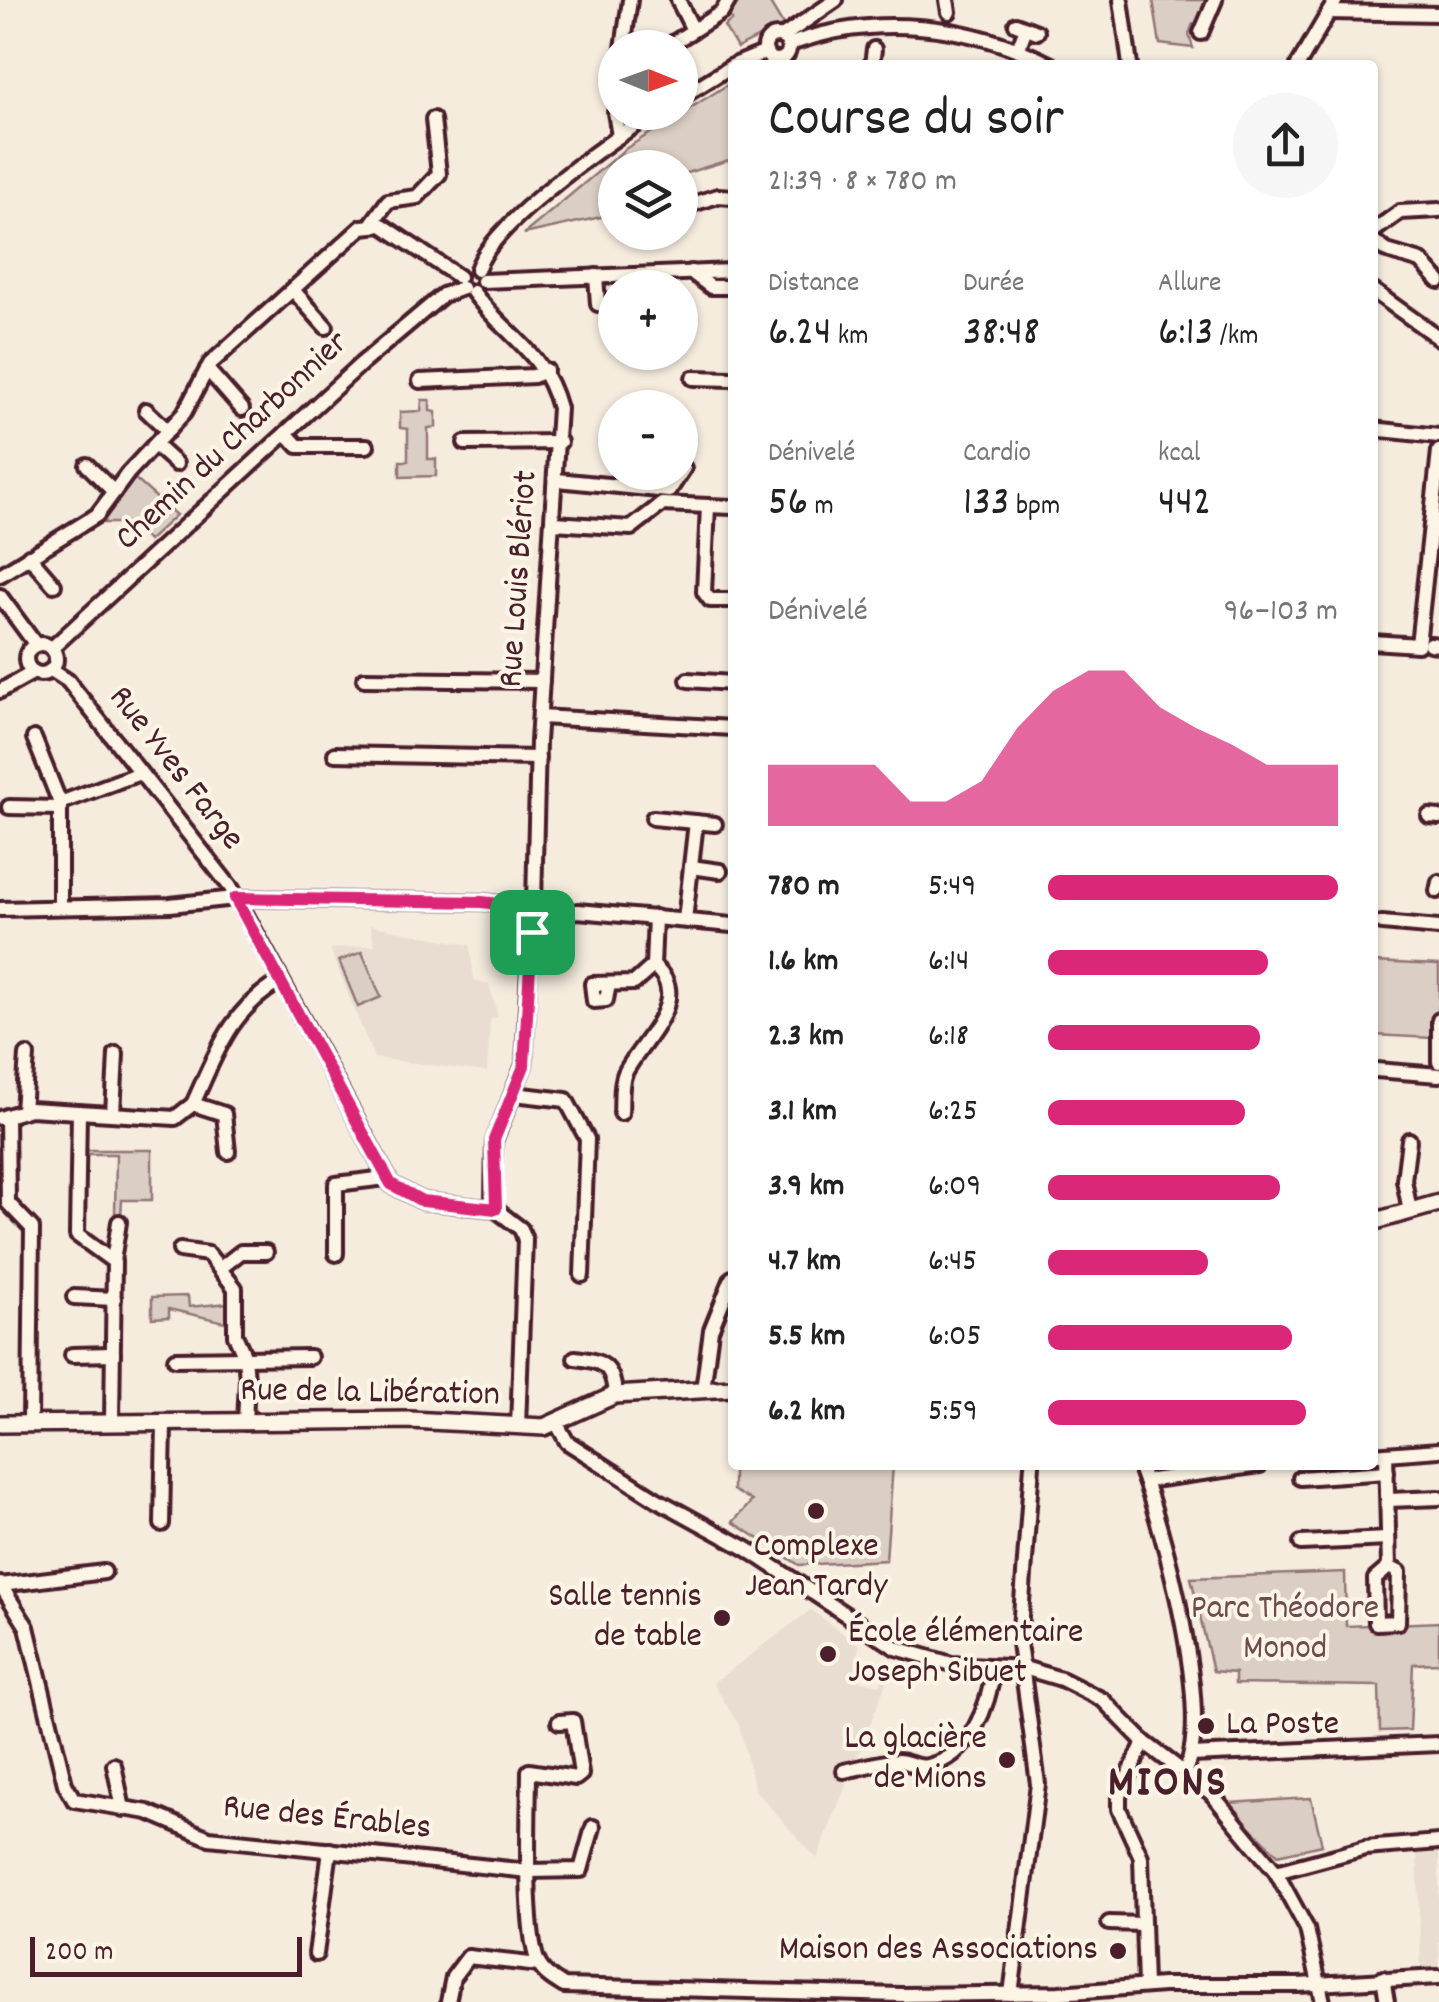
<!DOCTYPE html>
<html lang="fr">
<meta charset="utf-8">
<style>
body{margin:0;font-family:Dekko,sans-serif;background:#f6f6f6;color:#222;height:100vh;display:flex;flex-direction:column;font-size:38px;white-space:nowrap}
*{box-sizing:border-box;margin:0}
p{font-size:32px;color:#767676}
.icon{flex:none;width:55px;height:55px;fill:none;stroke:currentColor;stroke-width:2;stroke-linecap:round;stroke-linejoin:round}
.map{position:relative;flex:1;overflow:hidden}
.drawer{position:absolute;left:728px;top:60px;width:650px;height:1410px;display:flex;flex-direction:column;background:#fff;border-radius:10px;box-shadow:0 2px 8px #0004}
.drawer>*{flex:none}
.needle{width:65px;rotate:91deg}
.fabs{position:absolute;left:598px;top:30px;display:grid;gap:20px}
.fabs a{display:grid;place-items:center;width:100px;height:100px;border-radius:50%;background:#fff;box-shadow:0 2px 8px #0004;font-size:50px}
.scale{position:absolute;left:30px;bottom:25px;width:272px;box-sizing:border-box;padding-left:10px;border:5px solid #4a1f2b;border-top:0;font-size:28px;line-height:35px;white-space:nowrap;color:#4a1f2b;-webkit-text-stroke:8px #fcf5e5;paint-order:stroke}
.pin{position:absolute;display:grid;place-items:center;width:85px;height:85px;color:#fff;margin:-42px;border-radius:20px;box-shadow:0 5px 15px #0006}
.round{display:grid;place-items:center;flex:none;width:105px;height:105px;border-radius:52px;background:#f6f6f6}
.summary{display:flex;align-items:center;justify-content:space-between;height:170px;padding:0 40px}
h1{font-size:55px;font-weight:600;line-height:75px}
.stats{display:grid;grid-template-columns:repeat(3,1fr);gap:15px;height:170px;padding:10px 40px}
.stats div{display:grid;align-content:center}
.stats b{font-size:42px;font-weight:600}
.stats small{font-size:28px;font-weight:400}
.stats p{font-size:28px}
.chart{height:280px;padding:20px 40px}
.chart p{display:flex;justify-content:space-between}
.chart svg{width:100%;height:180px;margin-top:10px;fill:#db2777;opacity:.7}
ul{padding:0 40px;list-style:none;font-size:32px}
li{display:grid;grid-template-columns:160px 120px 1fr;align-items:center;height:75px}
li i{height:25px;border-radius:12px;background:#db2777}
.map>svg:first-child{display:block}
.built{fill:#e8ddd0}
.green{fill:#dbcec4;stroke:#927678;stroke-width:2.5}
.lines{fill:none;stroke-linecap:round;stroke-linejoin:round}
.minor-casing{stroke:#4a1f2b;stroke-width:20}
.major-casing{stroke:#4a1f2b;stroke-width:22}
.minor{stroke:#fcf5e5;stroke-width:12}
.major{stroke:#fcf5e5;stroke-width:15}
.route-casing{stroke:#fff;stroke-width:20}
.route{stroke:#db2777;stroke-width:12}
.poi-dot{fill:#4a1f2b;stroke:#fcf5e5;stroke-width:4}
.labels{text-anchor:middle;dominant-baseline:central;stroke-width:8;stroke-linejoin:round;paint-order:stroke}
.street-label{font-size:35px;fill:#4a1f2b;stroke:#fcf5e5}
.poi-label{font-size:35px;fill:#4a1f2b;stroke:#fcf5e5;text-anchor:end}
.park-label{font-size:35px;fill:#6e4b51;stroke:#fcf5e5}
.district-label{font-size:45px;font-weight:bold;letter-spacing:2.5px;fill:#4a1f2b;stroke:#fcf5e5}
</style>
<div class="map">
<svg width="1439" height="2002" viewBox="0 0 1439 2002">
<rect width="100%" height="100%" fill="#f5ecde"/>
<filter id="ink" filterUnits="userSpaceOnUse"><feTurbulence type="fractalNoise" baseFrequency=".01" numOctaves="2"/><feDisplacementMap in="SourceGraphic" scale="20" xChannelSelector="R" yChannelSelector="G"/><feConvolveMatrix kernelMatrix="1 2 1 2 8 2 1 2 1" color-interpolation-filters="sRGB"/></filter>
<g filter="url(#ink)">
<!-- built -->
<g class="built">
<polygon points="370,925 470,945 474,980 489,984 498,1017 490,1020 487,1072 374,1058 330,949 375,945"/>
<polygon points="811,1610 859,1645 856,1666 861,1681 881,1685 883,1677 888,1678 817,1859 755,1790 739,1725 713,1683"/>
<polygon points="1439,1849 1439,1971 1421,1971 1417,1851"/>
</g>
<!-- green -->
<g class="green">
<polygon points="732,0 768,0 783,25 737,48 724,26 732,20 728,16"/>
<polygon points="1153,0 1212,0 1200,23 1193,24 1189,34 1193,48 1160,44"/>
<polygon points="732,82 732,159 680,175 680,168 615,168 610,215 524,234 625,149"/>
<polygon points="422,400 430,400 430,411 436,412 436,427 428,428 428,459 436,459 436,476 400,477 400,461 408,461 408,429 400,428 400,412 421,411"/>
<polygon points="133,477 176,515 148,541 132,523 98,523"/>
<polygon points="362,952 381,997 358,1007 339,961"/>
<polygon points="1373,962 1439,965 1439,1004 1432,1038 1373,1035"/>
<polygon points="84,1150 152,1150 152,1200 122,1200 121,1215 115,1215 116,1154 84,1154"/>
<polygon points="188,1296 189,1307 229,1303 229,1323 169,1309 169,1317 152,1318 152,1297"/>
<polygon points="733,1465 893,1465 886,1560 799,1565 733,1522 752,1501 733,1490"/>
<polygon points="1345,1572 1346,1626 1439,1622 1439,1663 1413,1664 1410,1730 1380,1731 1379,1686 1235,1684 1235,1673 1213,1671 1191,1578"/>
<polygon points="1311,1798 1322,1845 1278,1855 1227,1803"/>
</g>
<g class="lines">
<!-- minor casing -->
<g class="minor-casing">
<g id="minor">
<polyline points="678,0 693,30"/>
<polyline points="947,0 949,12"/>
<polyline points="1121,0 1130,65"/>
<polyline points="1329,12 1439,14"/>
<polyline points="1016,24 1037,32"/>
<polyline points="1201,33 1215,0"/>
<circle cx="777" cy="48" r="12"/>
<polyline points="782,37 836,0"/>
<path d="M788,45c85,-33 184,-21 263,20"/>
<polyline points="623,48 630,0"/>
<polyline points="665,48 722,12 729,0"/>
<polyline points="1018,49 1026,28"/>
<polyline points="734,65 766,52"/>
<polyline points="872,65 874,49"/>
<polyline points="1298,65 1336,0"/>
<polyline points="680,98 732,66"/>
<polyline points="615,112 619,136"/>
<polyline points="680,208 718,196 732,197"/>
<polyline points="372,223 388,201 417,197 439,174 433,119"/>
<polyline points="1372,232 1400,212 1439,210"/>
<polyline points="1372,240 1387,251 1421,261 1439,281"/>
<path d="M477,270c14,-46 136,-132 179,-158"/>
<polyline points="691,272 711,287 732,287"/>
<polyline points="596,276 598,304 615,307"/>
<polyline points="483,281 732,271"/>
<polyline points="293,290 326,327"/>
<polyline points="1372,290 1439,338"/>
<path d="M473,292c33,45 70,57 86,116l-21,334 -4,160"/>
<polyline points="207,369 242,409"/>
<polyline points="693,378 732,379"/>
<polyline points="420,381 534,376 546,370"/>
<polyline points="146,410 168,431"/>
<polyline points="1372,429 1439,436"/>
<polyline points="286,433 298,446 367,446"/>
<polyline points="465,443 560,442"/>
<polyline points="155,445 176,464"/>
<polyline points="87,465 114,492"/>
<polyline points="557,480 669,491 684,468"/>
<polyline points="708,506 704,592 710,600 732,600"/>
<polyline points="554,523 631,528 662,504 732,507"/>
<polyline points="29,556 54,585"/>
<polyline points="0,575 97,515 128,473 184,413 210,364 362,227 382,225 459,277"/>
<polyline points="0,596 36,645"/>
<polyline points="1372,642 1418,645 1439,451"/>
<polyline points="1430,644 1439,645"/>
<circle cx="41" cy="659" r="15"/>
<polyline points="52,648 361,364 443,295 462,288"/>
<polyline points="51,670 68,681 232,889 391,1184 422,1201 495,1209"/>
<polyline points="364,679 542,681"/>
<polyline points="688,680 732,683"/>
<polyline points="0,691 34,672"/>
<polyline points="540,717 732,728"/>
<polyline points="34,738 60,803"/>
<polyline points="335,754 538,758"/>
<polyline points="9,807 59,808"/>
<polyline points="1429,816 1439,817"/>
<polyline points="653,818 715,824"/>
<polyline points="691,867 720,871"/>
<polyline points="1437,891 1439,882"/>
<polyline points="60,907 60,803 140,773"/>
<polyline points="0,909 170,905 235,898 483,902 523,907 534,902 547,909 544,929 525,929 519,918 523,907"/>
<polyline points="549,917 578,911 732,925"/>
<polyline points="685,920 696,822"/>
<polyline points="1382,923 1439,928"/>
<polyline points="653,966 655,917"/>
<path d="M609,984l-3,16 -12,1 -2,-17 42,-1 19,-17c42,31 -14,78 -28,107 -5,11 -3,28 -4,40"/>
<polyline points="1439,1020 1439,1062"/>
<polyline points="1376,1070 1439,1075"/>
<polyline points="514,1094 566,1100 587,1139 582,1275"/>
<polyline points="193,1104 224,1114 228,1152"/>
<polyline points="23,1111 27,1055"/>
<polyline points="79,1112 77,1235 114,1262 112,1422"/>
<polyline points="113,1114 116,1054"/>
<polyline points="7,1116 8,1203 32,1228 30,1423"/>
<path d="M0,1118l30,-9 145,9 18,-14c23,-50 37,-94 86,-122"/>
<polyline points="1409,1140 1404,1180 1410,1211"/>
<polyline points="180,1250 208,1254 235,1288 235,1335 245,1357 247,1379 245,1423"/>
<polyline points="336,1254 336,1184 386,1178"/>
<polyline points="113,1261 119,1222"/>
<polyline points="222,1267 241,1252 266,1252"/>
<polyline points="74,1297 114,1299"/>
<polyline points="72,1355 113,1354"/>
<path d="M575,1358c28,3 38,7 40,37"/>
<polyline points="175,1359 310,1357"/>
<polyline points="703,1390 711,1330 732,1278"/>
<polyline points="557,1424 567,1442 656,1499 747,1549 896,1648 952,1664 1024,1668 1061,1679 1103,1700 1144,1742 1211,1793 1276,1872 1307,1929 1323,2002"/>
<polyline points="518,1426 525,1240 521,1229 495,1209 493,1200 494,1141 524,1065 531,932"/>
<polyline points="1386,1454 1389,1567 1375,1579 1376,1623 1398,1622 1399,1572 1389,1567"/>
<polyline points="1372,1455 1439,1450"/>
<path d="M1139,1465c23,58 77,254 45,307"/>
<polyline points="1300,1478 1387,1472"/>
<polyline points="1145,1481 1260,1465"/>
<polyline points="1388,1500 1439,1498"/>
<polyline points="162,1524 164,1424"/>
<polyline points="1301,1543 1388,1539"/>
<polyline points="0,1584 27,1627 65,1784 74,1800 148,1812 209,1838 529,1871 581,1870 593,1827"/>
<polyline points="1,1585 104,1572"/>
<path d="M559,1722l14,-1 8,53 -5,4 -47,-7c0,37 -6,169 11,195 5,9 16,15 24,20l337,9 158,-2 104,-8h135l141,-8"/>
<polyline points="1144,1742 1119,1796 1119,1809 1141,1857 1145,1986"/>
<polyline points="1191,1755 1439,1744"/>
<polyline points="114,1765 123,1809"/>
<path d="M844,1771c17,-3 37,-10 54,-10 10,0 19,8 30,5 44,-10 61,-62 66,-99"/>
<polyline points="1276,1872 1365,1848 1439,1842"/>
<polyline points="1109,1923 1142,1924"/>
<polyline points="316,1954 330,1850"/>
<polyline points="1383,1978 1387,2002"/>
<polyline points="1011,1994 1038,1784 1019,1643 1032,1465"/>
<polyline points="448,2002 453,1977 468,1957 539,1965"/>
</g>
</g>
<!-- major casing -->
<g class="major-casing">
<g id="major">
<polyline points="1372,1222 1439,1203"/>
<polyline points="0,1424 410,1420 544,1427 615,1395 732,1388"/>
</g>
</g>
<!-- minor -->
<use href="#minor" class="minor"/>
<!-- major -->
<use href="#major" class="major"/>
</g>
</g>
<g class="lines" filter="url(#ink)">
<!-- route casing -->
<g class="route-casing">
<polygon id="route" points="235,898 482,902 522,907 534,902 547,910 548,924 532,932 524,1066 494,1140 496,1209 422,1201 391,1184"/>
</g>
<!-- route -->
<use href="#route" class="route"/>
</g>
<!-- markers -->
<g class="poi-dot">
<circle cx="816" cy="1511" r="10"/>
<circle cx="722" cy="1618" r="10"/>
<circle cx="828" cy="1654" r="10"/>
<circle cx="1206" cy="1726" r="10"/>
<circle cx="1007" cy="1760" r="10"/>
<circle cx="1118" cy="1951" r="10"/>
</g>
<g class="labels">
<!-- street labels -->
<g class="street-label">
<text transform="translate(233 442) rotate(-43)">Chemin du Charbonnier</text>
<text transform="translate(520 579) rotate(-86)">Rue Louis Blériot</text>
<text transform="translate(175 769) rotate(52)">Rue Yves Farge</text>
<text transform="translate(370 1394) rotate(1)">Rue de la Libération</text>
<text transform="translate(327 1819) rotate(6)">Rue des Érables</text>
</g>
<!-- poi labels -->
<g class="poi-label">
<text x="816" y="1548" text-anchor="middle">Complexe<tspan x="816" dy="40">Jean Tardy</tspan></text>
<text x="702" y="1598">Salle tennis<tspan x="702" dy="40">de table</tspan></text>
<text x="848" y="1634" text-anchor="start">École élémentaire<tspan x="848" dy="40">Joseph Sibuet</tspan></text>
<text x="1226" y="1726" text-anchor="start">La Poste</text>
<text x="987" y="1740">La glacière<tspan x="987" dy="40">de Mions</tspan></text>
<text x="1098" y="1951">Maison des Associations</text>
</g>
<!-- park labels -->
<g class="park-label">
<text x="1285" y="1610">Parc Théodore<tspan x="1285" dy="40">Monod</tspan></text>
</g>
<!-- district labels -->
<g class="district-label">
<text x="1168" y="1785">MIONS</text>
</g>
</g>
</svg>
<div class="fabs">
<a><svg class="needle" viewBox="-14 -14 28 28"><path d="M0-13l5 13h-10z" fill="#e53935"/><path d="M0 13l5-13h-10z" fill="#767676"/></svg></a>
<a><svg class="icon" aria-label="layers" viewBox="0 0 24 24"><path d="M12 4l9 5-9 5-9-5zM3 14l9 5 9-5"/></svg></a>
<a>+</a>
<a>−</a>
</div>
<div class="scale">200 m</div>
<div class="pin" style="left:532px;top:932px;background:#1e9e55"><svg class="icon" aria-label="arrive" viewBox="0 0 24 24"><path d="M6 21V4h12l-3 4 3 4H6"/></svg></div>
<section class="drawer">
<div class="summary"><div><h1>Course du soir</h1><p>21:39 · 8 × 780 m</p></div><a class="round"><svg class="icon" aria-label="share" viewBox="0 0 24 24"><path d="M12 15V3M7 8l5-5 5 5M5 13v7h14v-7"/></svg></a></div>
<div class="stats">
<div><p>Distance</p><b>6.24<small> km</small></b></div>
<div><p>Durée</p><b>38:48</b></div>
<div><p>Allure</p><b>6:13<small> /km</small></b></div>
</div>
<div class="stats">
<div><p>Dénivelé</p><b>56<small> m</small></b></div>
<div><p>Cardio</p><b>133<small> bpm</small></b></div>
<div><p>kcal</p><b>442</b></div>
</div>
<div class="chart"><p><span>Dénivelé</span>96–103 m</p>
<svg viewBox="0 0 160 44" preserveAspectRatio="none"><path d="M0 44V29L10 29L20 29L30 29L40 38L50 38L60 33L70 20L80 11L90 6L100 6L110 15L120 20L130 24L140 29L150 29L160 29V44z"/></svg>
</div>
<ul>
<li><b>780 m</b>5:49<i style="width:100%"></i></li>
<li><b>1.6 km</b>6:14<i style="width:76%"></i></li>
<li><b>2.3 km</b>6:18<i style="width:73%"></i></li>
<li><b>3.1 km</b>6:25<i style="width:68%"></i></li>
<li><b>3.9 km</b>6:09<i style="width:80%"></i></li>
<li><b>4.7 km</b>6:45<i style="width:55%"></i></li>
<li><b>5.5 km</b>6:05<i style="width:84%"></i></li>
<li><b>6.2 km</b>5:59<i style="width:89%"></i></li>
</ul>
</section>
</div>
